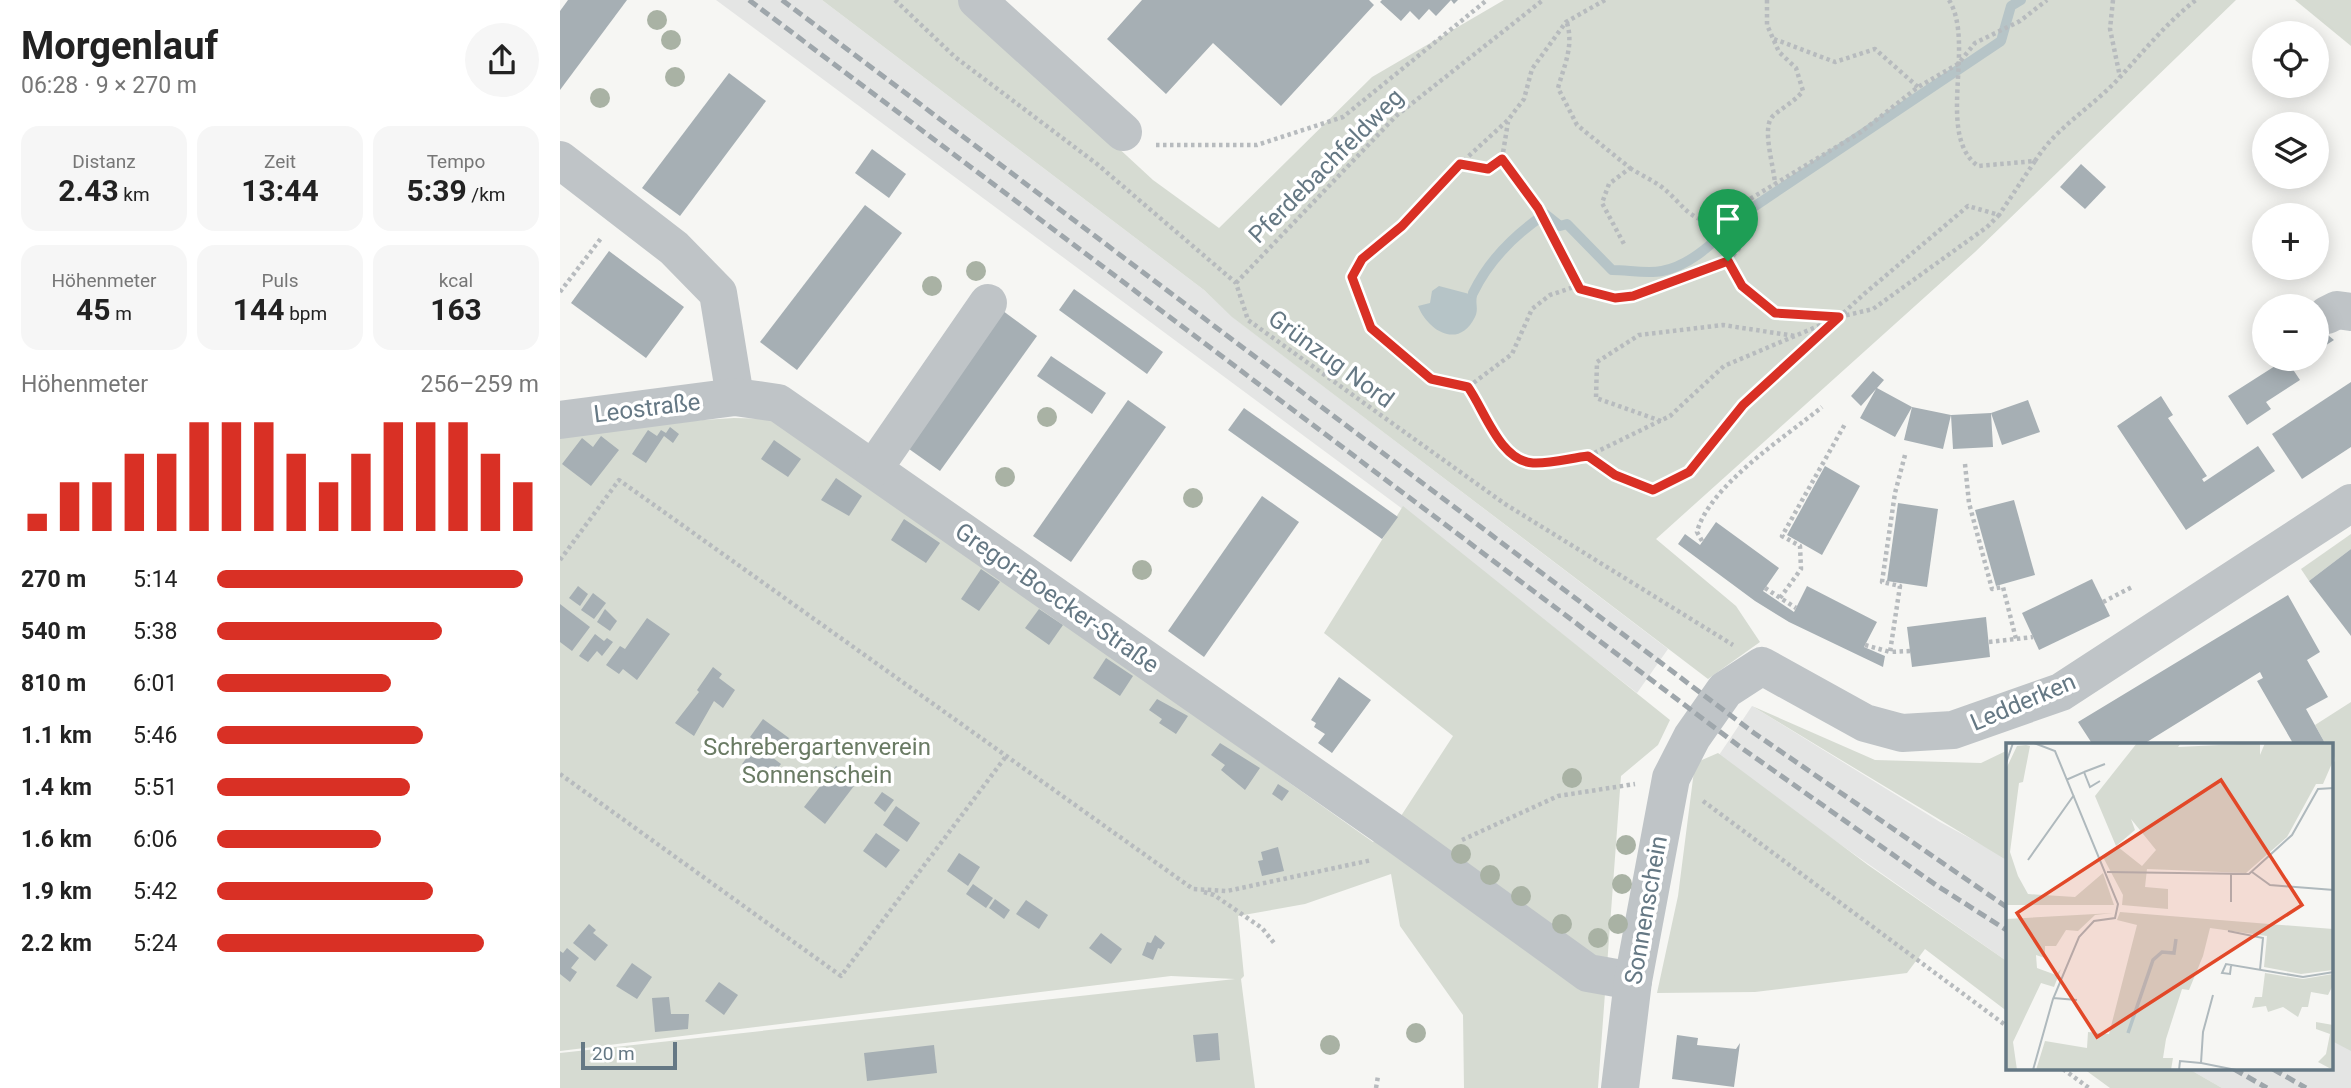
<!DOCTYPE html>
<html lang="de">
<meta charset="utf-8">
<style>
body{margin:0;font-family:Roboto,sans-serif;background:#f6f6f6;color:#222;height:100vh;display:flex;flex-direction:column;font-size:26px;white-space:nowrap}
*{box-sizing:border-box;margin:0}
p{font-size:23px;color:#767676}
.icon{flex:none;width:38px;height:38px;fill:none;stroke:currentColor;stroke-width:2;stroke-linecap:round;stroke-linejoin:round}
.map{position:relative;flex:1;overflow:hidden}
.details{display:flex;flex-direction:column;background:#fff;width:560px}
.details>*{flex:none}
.tools{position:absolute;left:1692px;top:21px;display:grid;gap:14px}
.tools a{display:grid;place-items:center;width:77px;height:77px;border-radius:50%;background:#fff;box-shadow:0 4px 18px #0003;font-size:35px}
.scale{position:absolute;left:21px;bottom:18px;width:96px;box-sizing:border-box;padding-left:7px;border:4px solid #657884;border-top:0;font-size:19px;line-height:24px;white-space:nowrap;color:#657884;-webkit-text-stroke:5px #fff;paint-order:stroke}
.pin{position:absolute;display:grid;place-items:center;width:60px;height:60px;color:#fff;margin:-72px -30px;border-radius:50% 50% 50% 0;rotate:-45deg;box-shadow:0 0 7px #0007}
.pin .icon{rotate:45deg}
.round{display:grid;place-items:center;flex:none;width:74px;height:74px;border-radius:37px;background:#f6f6f6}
.head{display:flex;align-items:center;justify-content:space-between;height:119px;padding:0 21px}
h1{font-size:38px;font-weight:700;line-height:52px}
.stats{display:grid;grid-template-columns:repeat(3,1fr);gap:10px;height:119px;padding:7px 21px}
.stats div{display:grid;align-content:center;border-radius:18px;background:#f6f6f6;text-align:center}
.stats b{font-size:30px;font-weight:700}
.stats small{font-size:19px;font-weight:400}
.stats p{font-size:19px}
.chart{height:196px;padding:14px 21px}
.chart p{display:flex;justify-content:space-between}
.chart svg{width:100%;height:126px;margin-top:7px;stroke:#d93025;stroke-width:6}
ul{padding:0 21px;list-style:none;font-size:23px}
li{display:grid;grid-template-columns:112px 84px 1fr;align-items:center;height:52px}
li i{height:18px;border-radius:9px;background:#d93025}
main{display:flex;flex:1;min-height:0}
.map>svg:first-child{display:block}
.built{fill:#e4e5e4}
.green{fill:#d6dbd2}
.water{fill:#b6c4c7}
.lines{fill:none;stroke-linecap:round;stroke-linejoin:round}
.stream{stroke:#b6c4c7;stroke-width:10}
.building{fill:#a6afb4}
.path{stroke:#b7bbbe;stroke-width:4.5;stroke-dasharray:3.5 3.5;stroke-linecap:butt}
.minor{stroke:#bfc4c7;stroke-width:38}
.rail{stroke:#9ea6ab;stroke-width:5;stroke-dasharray:10 5;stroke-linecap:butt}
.tree{fill:#a9b2a4}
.route-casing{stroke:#fff;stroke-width:14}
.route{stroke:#d93025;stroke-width:9}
.labels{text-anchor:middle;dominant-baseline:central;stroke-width:7;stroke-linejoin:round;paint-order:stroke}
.street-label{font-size:24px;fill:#657884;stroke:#fff}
.park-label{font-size:24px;fill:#6a7b64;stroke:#fff}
.inset-river{fill:none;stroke:#b6c4c7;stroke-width:3.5}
.inset-road{fill:none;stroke:#afb9bd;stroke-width:2}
.view{fill:#e24828;fill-opacity:0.15;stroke:#e24828;stroke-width:3.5}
.inset-edge{fill:none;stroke:#657884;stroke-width:3.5}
</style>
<main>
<section class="details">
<div class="head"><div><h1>Morgenlauf</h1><p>06:28 · 9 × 270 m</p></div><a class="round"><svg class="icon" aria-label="share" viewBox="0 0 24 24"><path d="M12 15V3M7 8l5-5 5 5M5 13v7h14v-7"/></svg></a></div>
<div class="stats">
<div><p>Distanz</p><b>2.43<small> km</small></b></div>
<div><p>Zeit</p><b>13:44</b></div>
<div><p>Tempo</p><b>5:39<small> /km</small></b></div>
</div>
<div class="stats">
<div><p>Höhenmeter</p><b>45<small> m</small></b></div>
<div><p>Puls</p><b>144<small> bpm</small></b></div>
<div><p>kcal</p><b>163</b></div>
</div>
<div class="chart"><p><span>Höhenmeter</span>256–259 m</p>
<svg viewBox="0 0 160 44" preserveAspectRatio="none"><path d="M5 44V38M15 44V27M25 44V27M35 44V17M45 44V17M55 44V6M65 44V6M75 44V6M85 44V17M95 44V27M105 44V17M115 44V6M125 44V6M135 44V6M145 44V17M155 44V27"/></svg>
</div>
<ul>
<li><b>270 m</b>5:14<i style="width:95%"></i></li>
<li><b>540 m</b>5:38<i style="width:70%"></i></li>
<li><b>810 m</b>6:01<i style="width:54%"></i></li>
<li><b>1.1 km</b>5:46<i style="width:64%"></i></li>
<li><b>1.4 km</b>5:51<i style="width:60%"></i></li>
<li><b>1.6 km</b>6:06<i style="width:51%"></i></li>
<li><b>1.9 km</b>5:42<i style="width:67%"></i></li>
<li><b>2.2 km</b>5:24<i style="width:83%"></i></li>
</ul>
</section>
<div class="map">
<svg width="1791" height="1088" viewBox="0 0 1791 1088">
<rect width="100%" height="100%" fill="#f6f6f3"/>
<!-- built -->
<g class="built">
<polygon points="156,0 262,0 644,290 675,319 1108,649 1077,693 848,513"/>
<polygon points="1192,706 1380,822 1448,859 1448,962 1157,758"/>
<polygon points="1772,1038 1791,1049 1791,1088 1662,1088 1629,1069 1772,1069"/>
</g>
<!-- green -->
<g class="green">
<polygon points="262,0 398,0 593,180 659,228 812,77 944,0 1676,0 1415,252 1096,539 1176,606 1200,642 1148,679 672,317 644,290"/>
<polygon points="1735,0 1791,0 1791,46"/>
<polygon points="174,418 217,419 813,842 841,816 893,736 764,633 843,506 1110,720 1098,745 1061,776 1038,1088 904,1088 903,1015 840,926 831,874 745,904 678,916 684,976 681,979 695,1088 0,1088 0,1053 675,979 611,976 0,1051 0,436 96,423"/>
<polygon points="1791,534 1791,549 1749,581 1741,569"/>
<polygon points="1791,702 1791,1051 1772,1041 1772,764 1775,761 1772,745 1766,745 1755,725"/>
<polygon points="1192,706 1315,760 1421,763 1448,750 1448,861"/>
<polygon points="1158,753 1308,865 1448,962 1448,1012 1365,949 1347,973 1195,992 1097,993 1118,896 1135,763"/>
<polygon points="1524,1069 1629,1069 1662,1088 1550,1088"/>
</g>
<!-- water -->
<path class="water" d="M879,286l38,10c-2,8 2,13 -2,21 -16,33 -47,14 -57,-11l12,-3 2,-12z"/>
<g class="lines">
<!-- stream -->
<path class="stream" d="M913,293c16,-33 41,-58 72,-79l15,12 7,-2 45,46c16,0 35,4 50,1 36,-7 62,-41 90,-63l249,-167 10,-35 10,-6"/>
</g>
<!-- building -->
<g class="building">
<polygon points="8,0 67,0 0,90 0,11"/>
<polygon points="582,0 809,0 814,5 721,106 653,43 606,94 547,39"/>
<polygon points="822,0 898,0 894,4 891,0 876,16 869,9 859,20 850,11 841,21 820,2"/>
<polygon points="169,73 206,101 120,216 82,188"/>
<polygon points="312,149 346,174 329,198 295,173"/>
<polygon points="1521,164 1546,187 1525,209 1500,187"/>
<polygon points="305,205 342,233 237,370 200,342"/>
<polygon points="49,251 124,307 86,358 11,303"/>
<polygon points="514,289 603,352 587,374 499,310"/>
<polygon points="439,308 477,336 380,471 342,444"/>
<polygon points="1757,326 1774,340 1757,351"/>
<polygon points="491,356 546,393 532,414 477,376"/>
<polygon points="1726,359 1740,380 1706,402 1711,409 1687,425 1668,396"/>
<polygon points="1313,371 1324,380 1317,388 1352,407 1391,415 1383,449 1344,440 1352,407 1335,437 1300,418 1316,389 1301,406 1291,396"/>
<polygon points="1791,382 1791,447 1742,479 1712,434"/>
<polygon points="1601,396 1613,415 1608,418 1647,476 1642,479 1644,482 1698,446 1715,471 1626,530 1557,426"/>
<polygon points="568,400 606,427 511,562 473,536"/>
<polygon points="1468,400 1480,432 1442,445 1431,413 1433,447 1393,449 1391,415 1431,413"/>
<polygon points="684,408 838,517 822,539 668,430"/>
<polygon points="110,427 119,434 113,443 104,436 86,463 72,454 88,430 97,436 101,430 106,433"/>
<polygon points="41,436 59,450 31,486 2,464 22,438 33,447"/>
<polygon points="214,440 241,459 228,477 201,459"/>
<polygon points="1265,466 1300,486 1262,555 1227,535"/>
<polygon points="276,478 302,496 289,516 261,500"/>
<polygon points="702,496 739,522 644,657 608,631"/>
<polygon points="1454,500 1475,575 1436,586 1415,510"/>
<polygon points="1338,503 1378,509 1367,587 1327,581"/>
<polygon points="344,519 380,543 366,563 331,540"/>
<polygon points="1156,522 1219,568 1203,591 1234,612 1247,586 1317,622 1304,647 1325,656 1323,667 1229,622 1195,601 1118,544 1125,534 1140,545"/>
<polygon points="1791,549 1791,636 1749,581"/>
<polygon points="421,569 440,582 419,611 401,599"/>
<polygon points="1532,579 1550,616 1479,650 1462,613"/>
<polygon points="18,586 28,594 20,606 9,598"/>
<polygon points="33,593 46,603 34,619 21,610"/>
<polygon points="1728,595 1760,652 1747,660 1768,697 1746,709 1766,745 1734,745 1697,681 1703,678 1700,672 1582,745 1533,745 1518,722"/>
<polygon points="0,604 30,627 12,651 0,642"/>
<polygon points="45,609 57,621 50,631 37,622"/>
<polygon points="479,609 503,625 489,645 465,628"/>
<polygon points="1426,617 1430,657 1352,667 1347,627"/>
<polygon points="87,618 110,634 77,680 63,669 59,674 46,665 60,646 65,649"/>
<polygon points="35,634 44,641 47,638 53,642 42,656 37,651 28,662 19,656"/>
<polygon points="546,658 573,676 560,696 533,678"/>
<polygon points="153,667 162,674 159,678 175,690 163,708 154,701 134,736 115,723 139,692 137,690"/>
<polygon points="779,677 811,700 772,753 758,743 765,734 754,727 756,723 751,720"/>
<polygon points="597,699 628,716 616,734 599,723 602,719 589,710"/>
<polygon points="203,719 229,738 216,755 190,737"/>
<polygon points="660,743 700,768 685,790 661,770 665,765 651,755"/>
<polygon points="196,745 221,764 207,783 182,764"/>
<polygon points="276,766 297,782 265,824 244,807"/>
<polygon points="718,784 729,791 722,801 712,794"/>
<polygon points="322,792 334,800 325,812 314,803"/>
<polygon points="336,806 360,823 347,842 323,825"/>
<polygon points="316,833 340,850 326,868 303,851"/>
<polygon points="718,847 724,871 702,876 698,861 703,860 701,852"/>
<polygon points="399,853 420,867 408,886 387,871"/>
<polygon points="413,884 433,898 426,908 406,894"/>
<polygon points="435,899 450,910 444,919 429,908"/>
<polygon points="466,900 488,915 479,929 456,914"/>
<polygon points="29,924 36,930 33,933 48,945 35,961 13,943"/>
<polygon points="541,933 562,949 551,964 529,948"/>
<polygon points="595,935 605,943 601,949 598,948 593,960 582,955 587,942 591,943"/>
<polygon points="7,948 19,958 11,968 17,972 10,982 0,974 0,951 3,953"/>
<polygon points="72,963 92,977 77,999 56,986"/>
<polygon points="159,982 178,995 164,1015 145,1001"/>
<polygon points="109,997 111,1014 129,1014 128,1029 95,1032 92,998"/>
<polygon points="658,1033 660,1060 636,1062 633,1035"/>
<polygon points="1117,1035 1138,1038 1137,1045 1176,1049 1180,1043 1174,1087 1112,1079"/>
<polygon points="374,1045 377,1073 307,1081 304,1053"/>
</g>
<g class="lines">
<!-- path -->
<g class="path">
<polyline points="335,0 395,57 537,164 676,283 688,320 945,504 1173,645"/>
<path d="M1045,0l-39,22 -34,47 -8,30 -16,21 -48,44 -58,62 -40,33 -10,18 19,51 60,51 37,8c17,24 31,74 65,76 17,1 38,-5 55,-7l27,19 38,15 36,-17 54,-68 121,-111 104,-88 31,9 -12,12 -114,82 -34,8 -64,-4 -33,-27 -14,-24"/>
<path d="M1207,0v25l12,27 17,16 7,23c-9,11 -20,16 -30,25 -12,11 1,50 2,68"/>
<path d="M1389,0c27,44 -14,135 29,166l57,-5 -36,54"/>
<polyline points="1553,0 1550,29 1560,77"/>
<path d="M1007,23c7,23 -3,43 -9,65l19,37 53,43 -21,16 -7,19 22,41"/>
<polyline points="1214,39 1275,62 1315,49 1358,87"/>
<polyline points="596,145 697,145 783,117 927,0"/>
<polyline points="942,159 948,122"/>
<path d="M1475,161c22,-35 58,-54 85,-84 24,-26 47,-55 76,-77"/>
<polyline points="901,164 928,169 942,159 978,208 1017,286"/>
<path d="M1070,168c9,6 20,11 29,17 25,18 27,37 63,38l23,-21 116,-70 57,-45 40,-23 17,-21 45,-22 27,-21"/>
<polyline points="676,283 836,116 983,0"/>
<polyline points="0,292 42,237"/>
<polyline points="908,387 952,354 972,309 990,295 1017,286 1055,298 1098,288 1168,262 1189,236 1185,202"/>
<polyline points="1101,421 1036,398 1037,362 1079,335 1163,325 1235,336"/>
<polyline points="1345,455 1335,493 1322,582 1340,586 1330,652 1350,651"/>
<polyline points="1028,456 1110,416 1164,366 1275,319"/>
<polyline points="1405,464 1409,503 1432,589 1443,587 1456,639"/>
<path d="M1142,541l-5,-9c12,-46 88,-95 125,-125"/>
<polyline points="0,560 59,480 633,889 667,891 812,860"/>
<polyline points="1205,588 1236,608"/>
<polyline points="1220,598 1241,569 1240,546 1222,536 1285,424"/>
<polyline points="1543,602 1572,587"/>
<polyline points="1429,642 1473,637"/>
<polyline points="1305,645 1330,652"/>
<polyline points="0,774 281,976 447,755"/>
<polyline points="1143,801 1448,1027"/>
<polyline points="902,840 998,796 1075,784"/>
<polyline points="644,892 654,895 702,928 714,943"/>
<polyline points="1503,1069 1529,1088"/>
<polyline points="816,1088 818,1076"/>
</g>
<!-- minor -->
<g class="minor">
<polyline points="417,0 563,132"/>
<polyline points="0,160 114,248 158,293 175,397"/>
<polyline points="1767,315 1777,310 1791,312"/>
<polyline points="0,420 175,397 218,403 836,834 1028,973 1073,981"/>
<polyline points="314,468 428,303"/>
<polyline points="1060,1088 1073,981 1111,778 1132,737 1165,690 1202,666 1305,723 1342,733 1393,730 1501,692 1791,503"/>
</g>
<!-- rail -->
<g class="rail">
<polyline points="189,0 1183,749 1376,885 1448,931"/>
<polyline points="222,0 1194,733 1448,908"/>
<polyline points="1674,1069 1707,1088"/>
<polyline points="1713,1069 1746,1088"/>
</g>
</g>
<!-- trees -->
<g class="tree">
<circle cx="97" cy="20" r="10"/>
<circle cx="111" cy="40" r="10"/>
<circle cx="115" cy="77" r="10"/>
<circle cx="40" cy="98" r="10"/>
<circle cx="416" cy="271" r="10"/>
<circle cx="372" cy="286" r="10"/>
<circle cx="487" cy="417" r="10"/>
<circle cx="445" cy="477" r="10"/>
<circle cx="633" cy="498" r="10"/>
<circle cx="582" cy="570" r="10"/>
<circle cx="1012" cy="778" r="10"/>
<circle cx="1066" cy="845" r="10"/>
<circle cx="901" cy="854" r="10"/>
<circle cx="930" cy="875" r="10"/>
<circle cx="1062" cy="884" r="10"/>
<circle cx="961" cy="896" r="10"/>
<circle cx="1002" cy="924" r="10"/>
<circle cx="1058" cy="924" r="10"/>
<circle cx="1038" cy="938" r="10"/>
<circle cx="856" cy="1033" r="10"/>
<circle cx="770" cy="1045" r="10"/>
</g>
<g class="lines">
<!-- route casing -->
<g class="route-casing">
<path id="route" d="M942,159l36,49 42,81 35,9 18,-2 95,-35 14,25 33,27 64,4 -96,88 -54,67 -36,18 -38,-15 -27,-19c-17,2 -38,8 -55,7 -33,-2 -48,-52 -65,-76l-37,-8 -60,-51 -19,-51 10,-18 40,-33 58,-62 28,5z"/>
</g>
<!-- route -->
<use href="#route" class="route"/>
</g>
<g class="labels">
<!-- street labels -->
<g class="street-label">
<text transform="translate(766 166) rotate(-45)">Pferdebachfeldweg</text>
<text transform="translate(771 359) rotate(36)">Grünzug Nord</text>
<text transform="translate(87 408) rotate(-7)">Leostraße</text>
<text transform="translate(497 598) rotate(35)">Gregor-Boecker-Straße</text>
<text transform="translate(1463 702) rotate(-23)">Ledderken</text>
<text transform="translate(1086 910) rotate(-80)">Sonnenschein</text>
</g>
<!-- park labels -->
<g class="park-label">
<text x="257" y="747">Schrebergartenverein<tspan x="257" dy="28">Sonnenschein</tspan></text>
</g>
</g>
<!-- overview -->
<g transform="translate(1446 743)">
<rect width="327" height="327" fill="#f6f6f3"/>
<path d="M131,0h44l-3,4 82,-4v12l5,-12h68v18l-10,23h-7l-29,53 -41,36 -99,-4 -2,18 23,2v20l-46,-4 1,-10 -20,-38 15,-10 24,19 14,-16 -25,-31 4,11 -19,16 -21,-50zM20,2l4,1 -7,36 -4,1 -9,69 8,24 10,18 47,3 28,-24 11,32h-108v-136l11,-23zM114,169l213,17v41l-32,4 -37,-7 3,-31 -57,-8 -7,28 -14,34 -7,-1 -16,50 -3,19h10l-2,12h-135l9,-29 42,7 1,-16 21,2 28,-109 -20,-5zM107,170l-18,2 -17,16 -12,-1 -10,16h-11v12l-9,-3 1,13 19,7 5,-6 -7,18 -13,-4 -28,59 4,28h-11v-151zM259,230l38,6 30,-5v11l-5,10 -17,-3 -3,15h-6l-4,10 -15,-10 -15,5 -2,-6 -14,2 3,-11h7zM310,279l17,3v45l-15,-8 8,-8 4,-20 -14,-5z" fill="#d6dbd2"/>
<path class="inset-river" d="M122,290l25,-73 9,-8 12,1 2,-14"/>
<path class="inset-road" d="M0,20l7,-20M78,29l21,-8M60,37l18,-8 6,15 10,-6M22,117l46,-65M101,129l142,2 43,-39 26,-46 16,-1M246,129l18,13 64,5M225,159v-28M222,188l35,7 -3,32M225,223l-1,8 -8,-1 4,-9 77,13 31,-5M207,252l-10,37 -2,31 35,7M47,255l24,2M27,327l20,-71 26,-62 15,-16 21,-3 3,-14 -63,-153 -21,-8M173,327l1,-9 21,2"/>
<path class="view" d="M215,37l81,125 -205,132 -80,-124z"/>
<rect width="327" height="327" class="inset-edge"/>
</g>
</svg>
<div class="tools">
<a><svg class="icon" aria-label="locate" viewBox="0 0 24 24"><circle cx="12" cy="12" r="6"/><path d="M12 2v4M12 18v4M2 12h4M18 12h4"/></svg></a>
<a><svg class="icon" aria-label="layers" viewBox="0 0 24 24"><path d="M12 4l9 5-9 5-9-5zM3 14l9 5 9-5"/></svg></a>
<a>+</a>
<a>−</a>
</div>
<div class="scale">20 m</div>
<div class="pin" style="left:1168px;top:261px;background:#1e9e55"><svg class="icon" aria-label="arrive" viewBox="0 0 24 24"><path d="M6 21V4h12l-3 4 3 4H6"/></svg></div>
</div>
</main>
